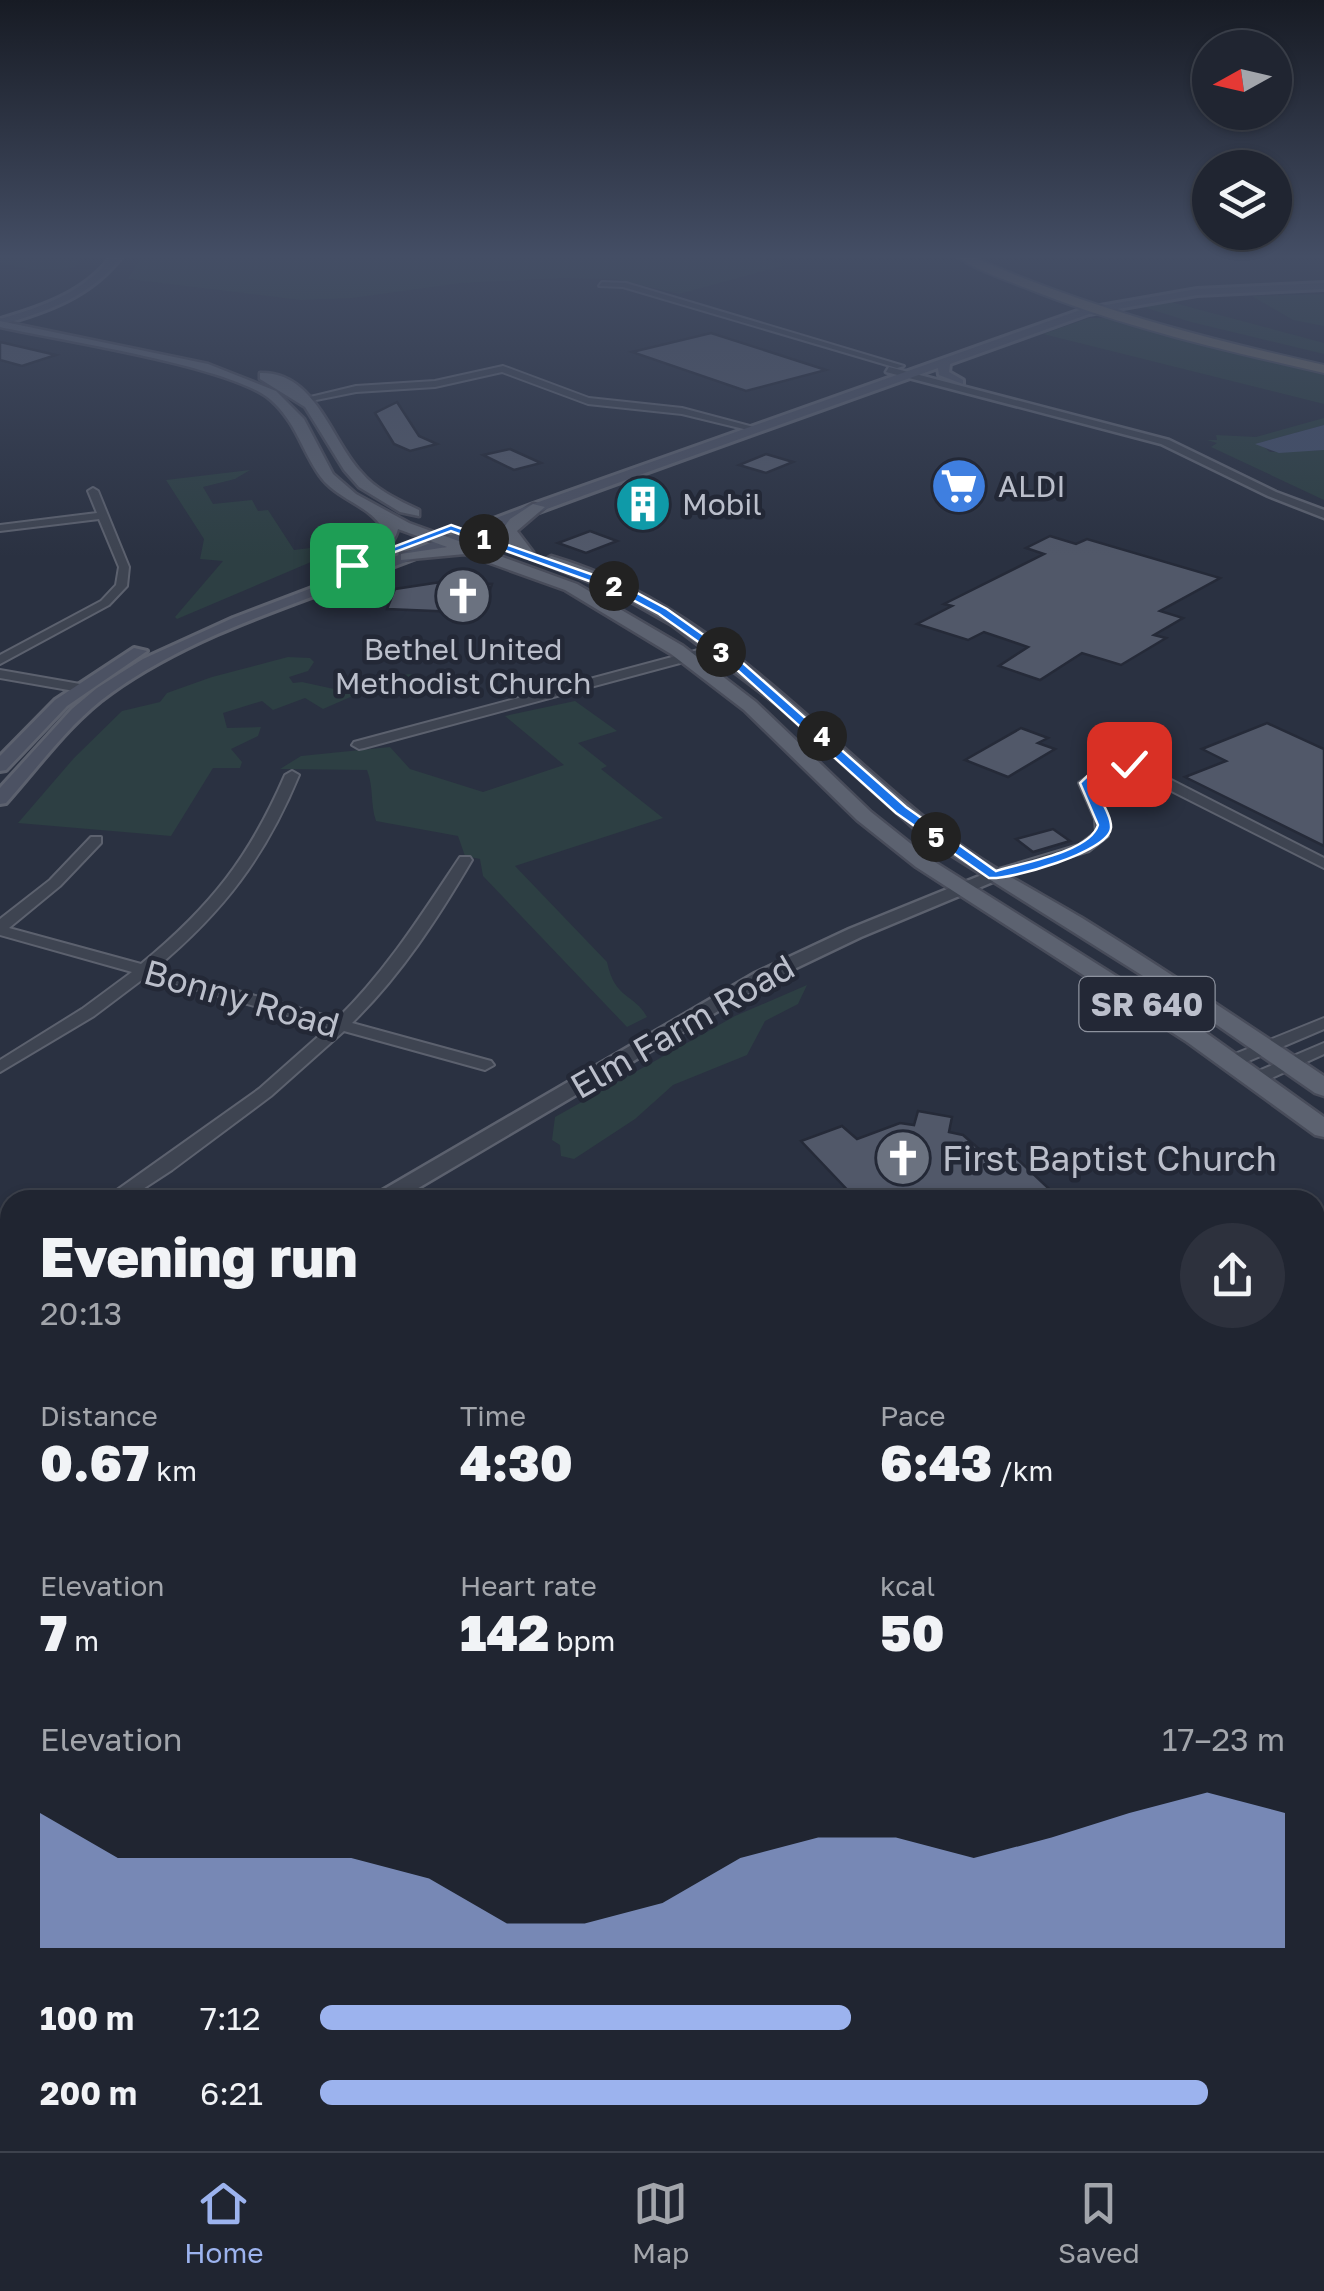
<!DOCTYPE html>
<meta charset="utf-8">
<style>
body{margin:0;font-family:"Golos Text",sans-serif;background:#2d313d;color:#f1f3f6;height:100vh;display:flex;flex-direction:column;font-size:38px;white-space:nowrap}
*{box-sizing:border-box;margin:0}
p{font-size:32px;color:#a2a5ab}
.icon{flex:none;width:55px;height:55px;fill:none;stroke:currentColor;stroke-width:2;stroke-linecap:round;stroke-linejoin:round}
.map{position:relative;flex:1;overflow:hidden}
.side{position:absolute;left:0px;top:1190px;width:1325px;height:962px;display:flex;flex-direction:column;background:#202531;border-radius:30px 30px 0 0;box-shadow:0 2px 8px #0004,0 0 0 2px #3d424d}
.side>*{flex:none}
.needle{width:65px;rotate:262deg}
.buttons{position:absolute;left:1192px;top:30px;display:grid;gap:20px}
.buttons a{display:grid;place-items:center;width:100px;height:100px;border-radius:50%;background:#202531;box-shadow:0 2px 8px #0004,0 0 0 2px #3d424d;font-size:50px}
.pin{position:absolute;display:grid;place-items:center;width:85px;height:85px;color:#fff;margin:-42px;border-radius:20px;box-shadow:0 5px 15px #0006}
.km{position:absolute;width:50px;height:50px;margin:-25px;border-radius:50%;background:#222;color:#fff;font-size:28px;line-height:50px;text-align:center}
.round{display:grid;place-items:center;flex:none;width:105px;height:105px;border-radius:52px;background:#2d313d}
.summary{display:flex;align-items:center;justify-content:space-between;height:170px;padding:0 40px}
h1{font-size:55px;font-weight:800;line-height:75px}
.figures{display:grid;grid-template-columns:repeat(3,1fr);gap:15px;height:170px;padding:10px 40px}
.figures div{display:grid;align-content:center}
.figures b{font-size:50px;font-weight:800}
.figures small{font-size:28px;font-weight:400}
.figures p{font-size:28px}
.chart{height:280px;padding:20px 40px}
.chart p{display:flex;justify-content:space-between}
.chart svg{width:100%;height:180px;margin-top:10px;fill:#9cb3ee;opacity:.7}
ul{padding:0 40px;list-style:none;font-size:32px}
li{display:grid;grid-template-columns:160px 120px 1fr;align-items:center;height:75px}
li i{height:25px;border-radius:12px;background:#9cb3ee}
.dock{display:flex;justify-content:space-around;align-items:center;height:140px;border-top:2px solid #3d424d;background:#202531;font-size:28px;color:#a2a5ab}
.dock a{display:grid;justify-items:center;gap:5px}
.dock .current{color:#9cb3ee}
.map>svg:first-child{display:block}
.green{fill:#2d3f43}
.water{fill:#434f69}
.building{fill:#515869;stroke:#252a38;stroke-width:2.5}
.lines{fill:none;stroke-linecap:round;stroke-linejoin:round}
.minor-casing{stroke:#5c616e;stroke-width:4}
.tertiary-casing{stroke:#5c616e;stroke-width:5}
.secondary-casing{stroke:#5c616e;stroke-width:6}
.primary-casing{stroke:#484c5a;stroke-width:5}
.trunk-casing{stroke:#494e5b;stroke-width:4}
.minor{fill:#3e4451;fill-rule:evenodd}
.tertiary{fill:#3e4451;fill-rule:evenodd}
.secondary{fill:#4c5263;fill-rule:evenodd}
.primary{fill:#5c6270;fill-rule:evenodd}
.trunk{fill:#696866;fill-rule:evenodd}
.route{fill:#1a73e8;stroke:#fff;stroke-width:2.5}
.labels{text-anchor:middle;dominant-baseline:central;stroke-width:9;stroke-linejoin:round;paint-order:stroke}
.far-poi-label{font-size:30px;fill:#bbbfcb;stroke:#232836;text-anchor:start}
.shield{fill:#232836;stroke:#8d929e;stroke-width:2.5}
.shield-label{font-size:32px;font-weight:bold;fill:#bbbfcb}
.street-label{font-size:35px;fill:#bbbfcb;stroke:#232836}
.poi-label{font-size:35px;fill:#bbbfcb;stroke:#232836;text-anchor:start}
</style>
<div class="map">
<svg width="1324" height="2151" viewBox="0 0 1324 2151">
<rect width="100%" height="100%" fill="#2a3141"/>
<!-- green -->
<g class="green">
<polygon points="0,256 82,256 74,268 35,270 0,263"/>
<polygon points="142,256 752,256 786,265 679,294 616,279 562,278 461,283 352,298 301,300 128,279"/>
<polygon points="1324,294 1324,326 1293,320 1252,296"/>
<polygon points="1163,300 1324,343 1324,354 1191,322 1140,306"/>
<polygon points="1089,318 1108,318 1324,375 1324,404 1043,334"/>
<polygon points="1324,418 1324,425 1259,443 1270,452 1324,450 1324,500 1211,447 1217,443 1207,440 1217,440 1216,435 1256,437"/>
<polygon points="250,470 235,479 203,487 213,504 252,500 258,511 268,510 294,550 358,542 177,619 175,617 223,561 200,559 204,539 166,480"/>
<polygon points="288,657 310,658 314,662 308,671 289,677 293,683 302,682 334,689 409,674 420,677 355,695 323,709 305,698 273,710 262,701 223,713 227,728 261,727 258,736 231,749 242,762 240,768 213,768 171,836 18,823 74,758 122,711 160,702 167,693 212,677"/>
<path d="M575,701l42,30 -39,12 29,23 -6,3 62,49 -148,48 92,96c8,38 27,31 40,55l-20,10 -144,-151 -3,-17 -15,-3 -7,-20 -82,-15c-6,-18 -2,-33 -9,-51l-87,-1 21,-13 89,-9 20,22 73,23 81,-27 -59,-49z"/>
<polygon points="807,985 798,1004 765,1021 747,1055 673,1085 635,1119 574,1159 561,1156 560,1145 552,1140 555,1117 735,1016"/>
</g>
<!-- water -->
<g class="water">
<polygon points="1324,425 1324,450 1279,453 1255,444"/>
<polygon points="10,1548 10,1660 0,1666 0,1554"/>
</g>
<!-- building -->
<g class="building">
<polygon points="711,333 826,370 746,391 632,352"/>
<polygon points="0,342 56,355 22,366 0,360"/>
<polygon points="397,402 419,436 437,444 410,451 394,444 375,413"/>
<polygon points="510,449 541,463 514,470 483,455"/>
<polygon points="766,454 793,462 766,473 739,465"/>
<polygon points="590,531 617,541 586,553 558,543"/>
<polygon points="1050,536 1076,544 1087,539 1220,578 1160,611 1183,618 1154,635 1166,638 1121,665 1082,653 1040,680 999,666 1028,647 984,632 968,640 917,624 952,606 944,604 1044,554 1026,548"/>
<polygon points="441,582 492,584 482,613 387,609 395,589"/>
<polygon points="1267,723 1324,749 1324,846 1185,777 1226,761 1202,749"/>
<polygon points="1021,728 1048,738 1038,743 1055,749 1008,777 965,760"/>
<polygon points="1053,829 1070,841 1033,852 1016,839"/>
<polygon points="918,1111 952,1117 949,1132 963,1135 994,1162 1012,1154 1061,1200 857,1200 801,1141 842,1126 857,1139 900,1123 914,1125"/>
</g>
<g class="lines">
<!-- minor casing -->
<g class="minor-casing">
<g id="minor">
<polygon points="602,282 626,283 904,366 897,368 623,287 599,286"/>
<polygon points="503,366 589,398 682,408 761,429 756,432 682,414 588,404 502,372 435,387 356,392 306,402 302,399 356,386 435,381"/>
<polygon points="93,488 98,491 129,567 127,586 109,605 0,664 0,655 101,601 116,585 119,567 99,519 0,531 0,525 97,513 88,491"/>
<polygon points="717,645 723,649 721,652 364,748 359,749 352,745 354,742"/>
<polygon points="0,670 80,684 86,688 80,692 0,678"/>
<polygon points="1114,758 1134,761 1324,858 1324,868 1126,768 1117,766 1093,784 1109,819 1108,836 1089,851 999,878 989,878 989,872 1079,845 1096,832 1095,819 1079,783"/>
<path d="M292,771l7,4c-34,82 -75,136 -143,193l181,51c50,-49 85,-105 123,-162h10l2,3c-34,58 -71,115 -120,163l139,38 3,4 -9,5 -141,-39 -73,65 -99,74 -46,30h-23l156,-111 70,-62 -182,-51 -53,40 -94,56v-12l82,-51 50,-37 -132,-37v-16l50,-39 41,-43h10v6l-41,43 -51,42 132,36c70,-58 108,-106 144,-189z"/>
<polygon points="1324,1018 1324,1029 1237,1066 1225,1066 1222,1062 1225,1058"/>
<polygon points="1324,1043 1324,1054 1261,1083 1249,1083 1246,1079 1249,1075"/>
<polygon points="10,1254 10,1269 0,1273 0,1258"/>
</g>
</g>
<!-- tertiary casing -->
<g class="tertiary-casing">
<g id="tertiary">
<polygon points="889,367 1169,440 1276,492 1324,510 1324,518 1268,496 1161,444 886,372"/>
<polygon points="994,870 1003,875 1000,879 861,937 769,981 398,1200 371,1200 374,1195 755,973 849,929"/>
<polygon points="10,1410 10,1431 0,1434 0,1413"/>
</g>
</g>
<!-- secondary casing -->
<g class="secondary-casing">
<g id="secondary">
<path d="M112,256h10c-30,40 -75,56 -122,69v-6c42,-12 85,-27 112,-63z"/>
<path d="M1324,283v6l-127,6 -108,19 -139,50 -1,8 14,8v4l-24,-9 -1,-7c-181,65 -363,129 -543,198 -95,37 -200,67 -284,127 -40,28 -72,73 -105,110l-6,1v-16l72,-79 25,-21 46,-29 90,-41 300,-114 550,-195 114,-20z"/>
<polygon points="134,648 147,651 67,706 6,770 0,771 0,756 55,700"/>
</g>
</g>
<!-- primary casing -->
<g class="primary-casing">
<g id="primary">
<path d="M0,321l208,43 68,27 28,28 29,55 23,20 53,29 168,61 106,62 73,56 115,110 59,47 275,173 119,85v20l-9,-2 -128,-93 -271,-175 -59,-47 -113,-110 -73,-56 -106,-64 -100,-36 -64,6v-6l46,-7 -49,-18c-4,19 -33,41 -53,39v-6l36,-23 2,-10c-13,-24 -46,-29 -63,-53 -18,-25 -24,-54 -49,-76 -39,-34 -213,-60 -271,-73z"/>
<path d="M260,373c55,-2 71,67 101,99 15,18 37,28 58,38v6l-19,-4 -41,-25 -15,-17 -39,-63 -45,-28z"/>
<polygon points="533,504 545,507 517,531 533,552 525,557 509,545 501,531 510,519"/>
<path d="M551,556c158,46 264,176 389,274 43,34 95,60 142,88 82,51 162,104 242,158v20l-9,-3 -137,-95 -251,-158 -151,-136 -104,-79 -60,-34 -67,-27 -2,-3z"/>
</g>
</g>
<!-- trunk casing -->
<g class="trunk-casing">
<path id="trunk" d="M956,256h15c113,51 232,82 353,109v8c-101,-23 -202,-46 -298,-85 -23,-9 -50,-18 -70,-32z"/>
</g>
<!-- minor -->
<use href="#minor" class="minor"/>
<!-- tertiary -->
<use href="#tertiary" class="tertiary"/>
<!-- secondary -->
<use href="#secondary" class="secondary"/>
<!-- primary -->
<use href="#primary" class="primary"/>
<!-- trunk -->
<use href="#trunk" class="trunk"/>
</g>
<!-- sky -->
<linearGradient id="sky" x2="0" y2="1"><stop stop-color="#171b24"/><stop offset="0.46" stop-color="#444e65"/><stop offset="1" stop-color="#444e65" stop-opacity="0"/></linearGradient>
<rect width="1324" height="557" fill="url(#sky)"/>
<!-- route -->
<path class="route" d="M451,525l171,60 45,24 76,54 163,144 90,64c25,-8 94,-19 102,-46l-18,-42 23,-22h30v5l-23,2 -17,16c5,12 19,32 18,44 -2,24 -101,52 -122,50l-93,-65 -161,-145 -76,-54 -45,-24 -163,-59 -96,36 -9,-2z"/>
<!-- icons -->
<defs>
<g id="supermarket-disc" transform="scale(2.875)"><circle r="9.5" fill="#3f7fe0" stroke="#232836"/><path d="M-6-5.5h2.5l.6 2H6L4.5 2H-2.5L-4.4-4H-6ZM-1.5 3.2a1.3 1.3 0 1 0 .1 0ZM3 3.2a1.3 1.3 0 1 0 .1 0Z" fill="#fff"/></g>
<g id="building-disc" transform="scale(2.875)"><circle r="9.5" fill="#0f9aa8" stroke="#232836"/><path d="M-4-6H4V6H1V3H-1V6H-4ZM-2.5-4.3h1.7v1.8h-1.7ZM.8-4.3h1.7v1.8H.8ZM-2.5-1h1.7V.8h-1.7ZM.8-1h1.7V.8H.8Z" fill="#fff"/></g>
<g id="church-disc" transform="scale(2.875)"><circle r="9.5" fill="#6b7280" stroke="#232836"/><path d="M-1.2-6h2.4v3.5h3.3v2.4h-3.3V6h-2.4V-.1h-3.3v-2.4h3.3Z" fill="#fff"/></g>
</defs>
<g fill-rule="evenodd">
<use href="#supermarket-disc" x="959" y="486"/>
<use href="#building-disc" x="643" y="504"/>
<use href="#church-disc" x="463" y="596"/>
<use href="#church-disc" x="903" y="1158"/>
</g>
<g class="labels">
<!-- far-poi labels -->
<g class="far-poi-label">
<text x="998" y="486">ALDI</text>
<text x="682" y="504">Mobil</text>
<text x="463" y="649" text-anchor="middle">Bethel United<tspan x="463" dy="34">Methodist Church</tspan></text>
</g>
<!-- shield labels -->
<rect class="shield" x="1079.5" y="977" width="135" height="54" rx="8"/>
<g class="shield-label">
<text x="1147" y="1004">SR 640</text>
</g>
<!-- street labels -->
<g class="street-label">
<text transform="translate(242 998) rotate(16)">Bonny Road</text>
<text transform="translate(682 1026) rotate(-30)">Elm Farm Road</text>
</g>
<!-- poi labels -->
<g class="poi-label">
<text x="942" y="1158">First Baptist Church</text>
</g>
</g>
</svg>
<div class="buttons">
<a><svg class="needle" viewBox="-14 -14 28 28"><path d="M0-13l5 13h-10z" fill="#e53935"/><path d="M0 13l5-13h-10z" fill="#a2a5ab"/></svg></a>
<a><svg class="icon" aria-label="layers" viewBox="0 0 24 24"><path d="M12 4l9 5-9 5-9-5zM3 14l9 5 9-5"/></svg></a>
</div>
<div class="pin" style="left:352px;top:565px;background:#1e9e55"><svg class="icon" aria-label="arrive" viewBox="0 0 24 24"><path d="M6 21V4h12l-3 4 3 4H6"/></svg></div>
<div class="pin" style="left:1129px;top:764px;background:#d93025"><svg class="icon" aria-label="check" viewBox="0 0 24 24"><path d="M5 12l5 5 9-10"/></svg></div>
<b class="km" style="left:484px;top:539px">1</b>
<b class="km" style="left:614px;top:586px">2</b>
<b class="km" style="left:721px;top:652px">3</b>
<b class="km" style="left:822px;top:736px">4</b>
<b class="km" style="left:936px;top:837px">5</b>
<section class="side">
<div class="summary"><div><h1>Evening run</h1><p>20:13</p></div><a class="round"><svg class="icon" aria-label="share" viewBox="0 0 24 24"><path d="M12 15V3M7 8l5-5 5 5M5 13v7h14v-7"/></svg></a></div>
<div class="figures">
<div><p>Distance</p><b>0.67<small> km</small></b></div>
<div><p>Time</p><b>4:30</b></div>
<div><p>Pace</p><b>6:43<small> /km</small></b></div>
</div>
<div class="figures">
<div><p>Elevation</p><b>7<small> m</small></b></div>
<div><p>Heart rate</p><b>142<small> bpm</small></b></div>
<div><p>kcal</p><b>50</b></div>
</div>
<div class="chart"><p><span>Elevation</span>17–23 m</p>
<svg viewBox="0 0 160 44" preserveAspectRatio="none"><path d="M0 44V11L10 22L20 22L30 22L40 22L50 27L60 38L70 38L80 33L90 22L100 17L110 17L120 22L130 17L140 11L150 6L160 11V44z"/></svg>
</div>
<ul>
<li><b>100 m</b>7:12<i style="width:55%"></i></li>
<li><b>200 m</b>6:21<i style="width:92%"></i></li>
</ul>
</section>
</div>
<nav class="dock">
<a class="current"><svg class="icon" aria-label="home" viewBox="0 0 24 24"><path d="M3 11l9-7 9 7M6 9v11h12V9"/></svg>Home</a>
<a><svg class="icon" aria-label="map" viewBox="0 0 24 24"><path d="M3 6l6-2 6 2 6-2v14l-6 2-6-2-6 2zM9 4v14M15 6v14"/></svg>Map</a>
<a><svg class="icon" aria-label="saved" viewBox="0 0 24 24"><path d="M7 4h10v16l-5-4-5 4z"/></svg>Saved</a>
</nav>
